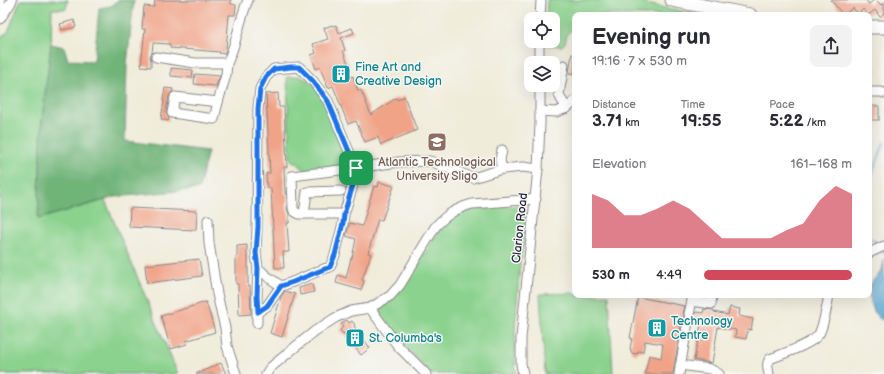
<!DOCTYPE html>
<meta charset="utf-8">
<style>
body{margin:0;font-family:"Balsamiq Sans",sans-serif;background:#f2f2f3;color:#2b2b33;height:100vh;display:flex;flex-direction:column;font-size:15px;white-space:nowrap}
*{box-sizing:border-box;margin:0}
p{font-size:13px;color:#7c7c81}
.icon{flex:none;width:22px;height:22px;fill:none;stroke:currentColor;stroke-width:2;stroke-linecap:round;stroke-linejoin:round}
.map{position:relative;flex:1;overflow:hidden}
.details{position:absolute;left:572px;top:12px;width:300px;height:286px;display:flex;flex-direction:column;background:#fff;border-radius:8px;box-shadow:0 4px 16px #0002}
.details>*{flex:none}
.buttons{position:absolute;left:524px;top:12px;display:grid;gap:8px}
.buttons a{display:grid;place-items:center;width:36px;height:36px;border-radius:8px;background:#fff;box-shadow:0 4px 16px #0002;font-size:20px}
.pin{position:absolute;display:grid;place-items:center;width:34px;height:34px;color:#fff;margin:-17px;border-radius:8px;box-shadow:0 2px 6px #0006}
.round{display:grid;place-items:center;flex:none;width:42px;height:42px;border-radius:8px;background:#f2f2f3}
.summary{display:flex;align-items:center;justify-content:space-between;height:68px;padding:0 20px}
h1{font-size:22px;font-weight:600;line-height:30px}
.metrics{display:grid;grid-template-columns:repeat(3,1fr);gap:6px;height:68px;padding:4px 20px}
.metrics div{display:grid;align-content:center}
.metrics b{font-size:17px;font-weight:600}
.metrics small{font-size:11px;font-weight:400}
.metrics p{font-size:11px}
.chart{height:112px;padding:8px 20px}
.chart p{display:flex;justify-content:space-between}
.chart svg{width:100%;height:72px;margin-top:4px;fill:#d1495b;opacity:.7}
ul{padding:0 20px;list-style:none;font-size:13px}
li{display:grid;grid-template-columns:64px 48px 1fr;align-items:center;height:30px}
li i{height:10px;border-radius:5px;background:#d1495b}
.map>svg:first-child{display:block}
.green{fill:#8ad28d;stroke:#567a64}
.forest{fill:#6fb478;stroke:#486b5a}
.water{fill:#55a2ce;stroke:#3c6284}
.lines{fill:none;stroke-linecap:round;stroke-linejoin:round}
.stream{stroke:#55a2ce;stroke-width:2}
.building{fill:#f1a387}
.minor-casing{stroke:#89878a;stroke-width:11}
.highway-casing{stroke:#89878a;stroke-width:15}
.minor{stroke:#fff;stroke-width:9}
.highway{stroke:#fff;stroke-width:13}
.route-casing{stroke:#fff;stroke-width:8}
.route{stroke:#1a73e8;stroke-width:5}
.labels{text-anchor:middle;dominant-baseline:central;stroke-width:3;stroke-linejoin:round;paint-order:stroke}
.culture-label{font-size:12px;fill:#0d838f;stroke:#f6f6f2;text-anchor:start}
.education-label{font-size:12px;fill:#785e54;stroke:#f6f6f2}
.street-label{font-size:12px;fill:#22223b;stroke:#f6f6f2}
</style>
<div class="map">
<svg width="884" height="374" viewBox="0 0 884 374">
<rect width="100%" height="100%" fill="#f6f6f2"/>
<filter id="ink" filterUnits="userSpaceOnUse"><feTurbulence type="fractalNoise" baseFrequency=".025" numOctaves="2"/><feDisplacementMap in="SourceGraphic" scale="8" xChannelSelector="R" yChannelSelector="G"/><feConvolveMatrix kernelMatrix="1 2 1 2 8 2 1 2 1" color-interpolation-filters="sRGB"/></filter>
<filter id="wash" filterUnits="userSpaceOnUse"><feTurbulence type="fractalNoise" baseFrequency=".012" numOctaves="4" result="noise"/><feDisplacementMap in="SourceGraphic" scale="16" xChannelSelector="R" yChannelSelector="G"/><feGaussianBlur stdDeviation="0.9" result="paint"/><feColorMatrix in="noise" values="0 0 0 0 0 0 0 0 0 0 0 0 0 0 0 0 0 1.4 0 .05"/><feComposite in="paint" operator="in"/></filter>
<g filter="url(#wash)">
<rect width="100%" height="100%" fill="#f0ecda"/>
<!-- green -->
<g class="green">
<polygon points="21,0 68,0 66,9 52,9 51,44 42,120 38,219 105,200 178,374 0,374 0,38 8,32 19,3"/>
<polygon points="547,0 626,0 703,15 584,15 583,14 582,15 575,15 573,29 567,35 565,43 562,46 545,45 546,41 553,41 553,19 546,19"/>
<polygon points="299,76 313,83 326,105 350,165 305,171 296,162 292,161 290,159 287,77"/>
<path d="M517,206l5,5 5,10 -7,42 -5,65v34l1,12h-86l-31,-35 -2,-1v-2c-7,-3 -18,-18 -16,-27 5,-5 11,-9 16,-14 4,-5 9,-11 13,-17 11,-16 27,-52 44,-61 18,-11 42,-9 63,-11z"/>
<polygon points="575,293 575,295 609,295 613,374 545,374 540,294"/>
</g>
<!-- forest -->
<polygon class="forest" points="118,0 134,0 127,64 125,141 208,151 199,189 115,197 38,219 42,120 51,44 64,47 68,60 94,61 99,8 111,6"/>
<!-- water -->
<path class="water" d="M884,260v61c-3,-2 -6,-3 -8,-6 -4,-6 -9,-23 -5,-31 2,-6 9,-9 11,-15 1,-3 1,-6 2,-9z"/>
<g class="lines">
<!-- stream -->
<g class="stream">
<polyline points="869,195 872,175 884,143"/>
<polyline points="869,238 875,241 879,246"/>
<polyline points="881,249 884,253"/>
</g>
</g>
<g id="blocks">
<!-- building -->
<g class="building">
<polygon points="155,0 231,0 231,4 236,5 235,15 229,15 226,49 225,54 219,53 220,52 170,48 170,44 153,43 152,53 150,56 151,61 151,67 141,66 145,29 142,29 144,6 154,7"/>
<polygon points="831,0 866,0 869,4 874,0 876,0 881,5 884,2 884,13 880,17 875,10 868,15 863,9 858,14 853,8 843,15"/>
<polygon points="74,20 76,27 62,30 60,24"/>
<polygon points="332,25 333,26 336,25 339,33 352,28 354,33 341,38 345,50 343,51 349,66 347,66 351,77 353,76 358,91 361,90 371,115 396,98 398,100 404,96 417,130 381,145 378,137 365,142 356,121 348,124 333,86 328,88 320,67 316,69 311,55 316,53 313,44 328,39 324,28"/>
<polygon points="572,54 575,54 575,74 569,73"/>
<polygon points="171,68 193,70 192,78 171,76"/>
<polygon points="195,74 220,76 216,86 194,84"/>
<polygon points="165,88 173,89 172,92 169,96 166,112 167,115 169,118 168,121 161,119 164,101 163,100"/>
<polygon points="278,93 279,107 284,107 287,167 284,167 285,194 287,194 287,208 289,214 289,223 287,223 289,252 283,252 284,268 275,268 271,188 267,188 266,173 270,173 266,94"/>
<rect x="869" y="106" width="10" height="14"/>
<polygon points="379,182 394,186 382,220 378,219 368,253 371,254 362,280 364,281 361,290 336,283 338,275 346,278 351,258 352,258 356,239 346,236 350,223 362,226 374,186 378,187"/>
<polygon points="130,208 197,211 196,230 129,227"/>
<polygon points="247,245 247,257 248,257 248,286 250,286 251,314 239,315 238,284 236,284 236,257 237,257 237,246"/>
<polygon points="199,259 202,276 147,283 145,265"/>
<polygon points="312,284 314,292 300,295 299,288"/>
<polygon points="285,291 295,294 282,337 270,333 281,297"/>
<polygon points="638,297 685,306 683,313 684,317 682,320 673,374 645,374 649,355 661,358 663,344 645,341 643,352 638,351 637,354 631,353 631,349 630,349 632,338 630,338"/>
<polygon points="206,302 215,332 186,341 187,344 171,349 161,316"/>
<polygon points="730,307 740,309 739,316 753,319 751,330 748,329 746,339 735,337 736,330 718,327 712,363 694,360 701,324 694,322 693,318 696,312 703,313 704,309 713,310 714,310 714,312 728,315"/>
<polygon points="347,320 349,323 352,321 355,325 354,326 370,348 361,355 344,333 343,334 340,330 343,327 341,324"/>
<polygon points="221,363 226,374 196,374"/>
</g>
</g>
</g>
<g filter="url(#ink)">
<use href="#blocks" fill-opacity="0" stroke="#89878a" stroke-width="1"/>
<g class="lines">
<!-- minor casing -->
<g class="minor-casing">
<g id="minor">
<polyline points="0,0 1,16"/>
<polyline points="0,19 10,4 12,0"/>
<polyline points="540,19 541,0"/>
<path d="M156,57l39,6h32c10,-20 12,-42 21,-63"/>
<polyline points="539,63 539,41"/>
<polyline points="564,65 559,94 561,99 567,108"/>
<polyline points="869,92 881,92 884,93"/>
<polygon points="175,97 218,102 214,119 172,113"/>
<polyline points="218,102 226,75 227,63"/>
<polyline points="540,111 556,112 567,108 575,101"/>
<polyline points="502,150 500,160 502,169"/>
<polyline points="304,214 307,192 341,191"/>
<path d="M344,214h-45l-5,-3 -1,-3 -1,-32 64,-8 -3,17 -9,29 -1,9 -8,32 -5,12c-17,5 -32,14 -49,19l-13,-9 -10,-9 -2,-15 1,-26 1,-118 2,-20 6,-12 8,-8 25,-2 14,14 15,20 28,67 43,-6 31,-1 43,17 29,-9 21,-2 15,2"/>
<polyline points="208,220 209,243 217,294 225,328 227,346 236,374"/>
<polyline points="869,253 884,246"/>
<polyline points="692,301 711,304 712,297"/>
<polyline points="370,308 378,319 398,346 426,374"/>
<polyline points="258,312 267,306 281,286"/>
<polyline points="689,314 693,296"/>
<polyline points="257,323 257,296 258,268"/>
<polyline points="680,365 710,369 719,374"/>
<path d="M266,374l4,-6 24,-20 21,-17 20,-13 16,-7 19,-3 20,-12 10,-11 35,-58c11,-12 20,-18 37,-23l64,-5"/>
<polyline points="523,374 521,364 521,338 538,169 540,123 540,85"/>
<polyline points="679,374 688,321"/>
<path d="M769,374c-1,-5 -3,-11 1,-15 12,-5 43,-15 49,-25 5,-10 8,-28 10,-39"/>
</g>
</g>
<!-- highway casing -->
<g class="highway-casing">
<g id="highway">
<polyline points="672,0 750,15"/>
<polyline points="869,27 884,27"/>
</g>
</g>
<!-- minor -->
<use href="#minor" class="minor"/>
<!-- highway -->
<use href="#highway" class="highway"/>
</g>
</g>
<g class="lines" filter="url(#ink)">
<!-- route casing -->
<g class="route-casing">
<polygon id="route" points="291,67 299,67 313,81 328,101 356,168 353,185 344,214 343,223 335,255 330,267 322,270 293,282 281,286 267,306 258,312 257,296 258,268 256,253 258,227 258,109 260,89 266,77 274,69"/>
</g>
<!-- route -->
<use href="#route" class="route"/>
</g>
<!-- icons -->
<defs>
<g id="building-square" transform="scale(1)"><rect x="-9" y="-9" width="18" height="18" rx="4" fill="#0f9aa8" stroke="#f6f6f2"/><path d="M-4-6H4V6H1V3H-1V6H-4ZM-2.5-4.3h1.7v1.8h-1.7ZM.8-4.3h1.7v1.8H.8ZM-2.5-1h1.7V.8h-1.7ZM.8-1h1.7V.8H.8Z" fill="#fff"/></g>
<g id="university-square" transform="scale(1)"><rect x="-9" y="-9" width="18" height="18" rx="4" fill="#8d6e63" stroke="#f6f6f2"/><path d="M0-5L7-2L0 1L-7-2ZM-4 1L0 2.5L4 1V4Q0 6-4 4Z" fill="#fff"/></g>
</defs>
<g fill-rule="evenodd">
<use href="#building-square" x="341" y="74"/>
<use href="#university-square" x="437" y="142"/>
<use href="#building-square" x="657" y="328"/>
<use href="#building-square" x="355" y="338"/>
</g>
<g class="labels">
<!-- culture labels -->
<g class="culture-label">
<text x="355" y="67">Fine Art and<tspan x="355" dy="14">Creative Design</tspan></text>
<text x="671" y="321">Technology<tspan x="671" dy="14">Centre</tspan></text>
<text x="369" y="338">St. Columba's</text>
</g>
<!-- education labels -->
<g class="education-label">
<text x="437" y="162">Atlantic Technological<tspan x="437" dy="14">University Sligo</tspan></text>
</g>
<!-- street labels -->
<g class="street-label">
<text transform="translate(520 228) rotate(-84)">Clarion Road</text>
</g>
</g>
</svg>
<div class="buttons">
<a><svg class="icon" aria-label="locate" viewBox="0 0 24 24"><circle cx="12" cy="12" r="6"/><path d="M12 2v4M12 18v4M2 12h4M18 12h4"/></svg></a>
<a><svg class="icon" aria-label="layers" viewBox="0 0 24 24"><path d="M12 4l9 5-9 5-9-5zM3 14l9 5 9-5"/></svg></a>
</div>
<div class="pin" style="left:356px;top:168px;background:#1e9e55"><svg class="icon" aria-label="arrive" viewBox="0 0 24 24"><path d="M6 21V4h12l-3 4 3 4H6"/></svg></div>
<section class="details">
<div class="summary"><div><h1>Evening run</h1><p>19:16 · 7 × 530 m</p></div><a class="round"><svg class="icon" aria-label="share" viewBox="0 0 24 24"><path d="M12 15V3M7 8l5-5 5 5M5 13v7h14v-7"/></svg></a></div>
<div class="metrics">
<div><p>Distance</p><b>3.71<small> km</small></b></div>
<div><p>Time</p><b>19:55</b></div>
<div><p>Pace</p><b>5:22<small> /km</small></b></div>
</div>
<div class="chart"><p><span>Elevation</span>161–168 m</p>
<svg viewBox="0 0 160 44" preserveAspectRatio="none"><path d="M0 44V11L10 15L20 24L30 24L40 20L50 15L60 20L70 29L80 38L90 38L100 38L110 38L120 33L130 29L140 15L150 6L160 11V44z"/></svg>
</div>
<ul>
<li><b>530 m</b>4:49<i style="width:100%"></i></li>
</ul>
</section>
</div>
